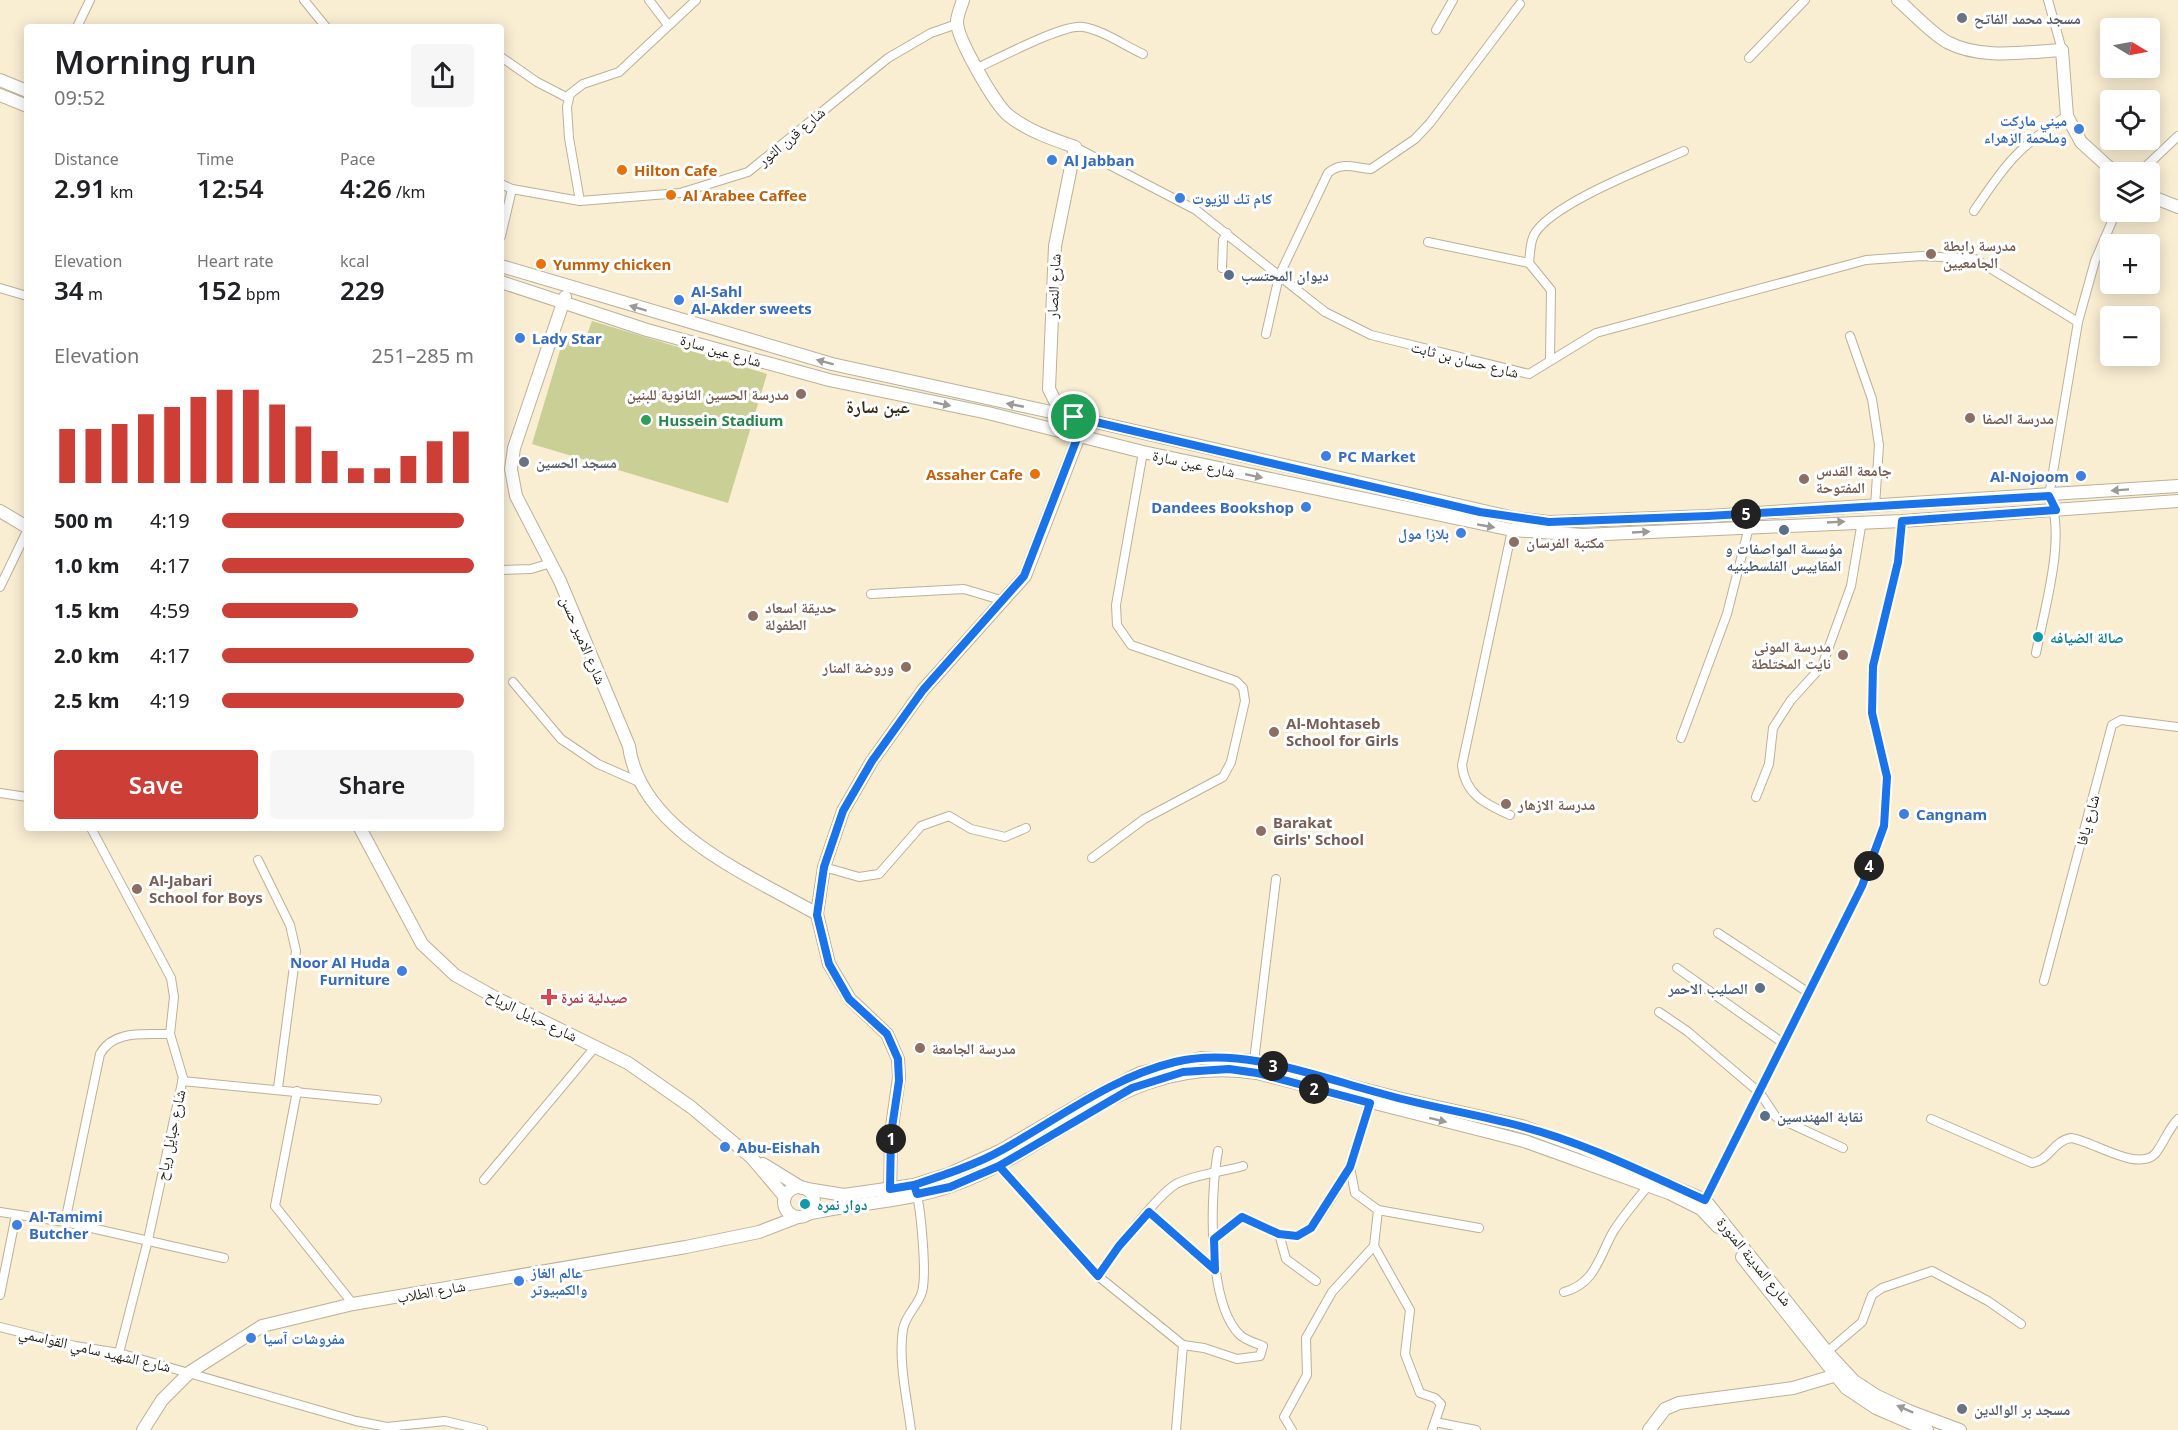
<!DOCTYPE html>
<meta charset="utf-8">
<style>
body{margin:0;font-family:"Noto Sans","Noto Naskh Arabic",sans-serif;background:#f6f6f6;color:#202124;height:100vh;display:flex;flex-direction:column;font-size:22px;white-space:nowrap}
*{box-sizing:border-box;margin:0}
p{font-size:20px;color:#757577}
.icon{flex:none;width:33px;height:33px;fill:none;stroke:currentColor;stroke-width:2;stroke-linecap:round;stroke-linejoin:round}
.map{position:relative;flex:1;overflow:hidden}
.details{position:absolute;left:24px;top:24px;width:480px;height:807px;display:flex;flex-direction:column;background:#fff;border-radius:6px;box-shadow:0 3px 15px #0003}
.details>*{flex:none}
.needle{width:39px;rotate:100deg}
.buttons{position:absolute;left:2100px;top:18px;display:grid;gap:12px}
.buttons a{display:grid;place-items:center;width:60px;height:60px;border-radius:6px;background:#fff;box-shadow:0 3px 15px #0003;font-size:30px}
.pin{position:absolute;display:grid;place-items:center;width:51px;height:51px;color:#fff;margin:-26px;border:3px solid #fff;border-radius:50%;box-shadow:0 2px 6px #0007}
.km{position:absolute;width:30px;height:30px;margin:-15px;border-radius:50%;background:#222;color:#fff;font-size:16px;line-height:30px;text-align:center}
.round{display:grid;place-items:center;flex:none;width:63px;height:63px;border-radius:6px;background:#f6f6f6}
.head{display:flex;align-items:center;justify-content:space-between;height:102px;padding:0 30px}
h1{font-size:33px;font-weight:600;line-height:45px}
.figures{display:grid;grid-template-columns:repeat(3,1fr);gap:9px;height:102px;padding:6px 30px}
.figures div{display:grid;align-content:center}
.figures b{font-size:26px;font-weight:600}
.figures small{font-size:16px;font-weight:400}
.figures p{font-size:16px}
.chart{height:168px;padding:12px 30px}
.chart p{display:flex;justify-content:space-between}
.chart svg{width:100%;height:108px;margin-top:6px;stroke:#cc3e36;stroke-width:6}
.action{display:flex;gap:12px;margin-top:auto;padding:12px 30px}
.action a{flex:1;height:69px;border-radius:6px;background:#cc3e36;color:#fff;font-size:24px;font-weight:600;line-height:69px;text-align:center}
.action a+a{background:#f6f6f6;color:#202124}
ul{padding:0 30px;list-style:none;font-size:20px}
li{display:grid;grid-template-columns:96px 72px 1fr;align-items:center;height:45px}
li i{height:15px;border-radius:8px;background:#cc3e36}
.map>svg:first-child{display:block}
.green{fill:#cacf95}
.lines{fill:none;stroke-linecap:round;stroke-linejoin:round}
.street-casing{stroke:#bcb198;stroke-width:10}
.secondary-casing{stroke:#bcb198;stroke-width:14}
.street{stroke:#fff;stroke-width:8}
.secondary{stroke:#fff;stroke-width:12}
.oneway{fill:#9c9a96}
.route-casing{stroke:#fff;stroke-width:12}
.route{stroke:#1a73e8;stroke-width:8}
.worship-dot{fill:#6b7280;stroke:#fff;stroke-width:2}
.shop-dot{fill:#3f7fe0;stroke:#fff;stroke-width:2}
.food-dot{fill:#e8710a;stroke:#fff;stroke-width:2}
.education-dot{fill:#8d6e63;stroke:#fff;stroke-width:2}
.service-dot{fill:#5c6f8a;stroke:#fff;stroke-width:2}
.leisure-dot{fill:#2e9e5b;stroke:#fff;stroke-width:2}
.culture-dot{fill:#0f9aa8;stroke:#fff;stroke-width:2}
.health-dot{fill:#e0444e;stroke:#fff;stroke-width:2}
.labels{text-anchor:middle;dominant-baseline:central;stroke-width:6;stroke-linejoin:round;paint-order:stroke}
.worship-label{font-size:15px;font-weight:bold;fill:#5b616d;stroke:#fff;text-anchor:start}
.shop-label{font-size:15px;font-weight:bold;fill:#366cbe;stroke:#fff;text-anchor:start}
.street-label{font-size:15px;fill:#231f15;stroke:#fff}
.food-label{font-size:15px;font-weight:bold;fill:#c56008;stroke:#fff;text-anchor:start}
.education-label{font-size:15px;font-weight:bold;fill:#785e54;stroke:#fff;text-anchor:start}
.service-label{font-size:15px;font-weight:bold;fill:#4e5e75;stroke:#fff;text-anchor:start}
.leisure-label{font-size:15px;font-weight:bold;fill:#27864d;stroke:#fff;text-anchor:start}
.culture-label{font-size:15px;font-weight:bold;fill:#0d838f;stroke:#fff;text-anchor:start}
.health-label{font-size:15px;font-weight:bold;fill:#be3a42;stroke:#fff;text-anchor:start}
.quarter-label{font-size:18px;font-weight:bold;fill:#352c16;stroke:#fff}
</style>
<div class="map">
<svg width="2178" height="1430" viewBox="0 0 2178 1430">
<rect width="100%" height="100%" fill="#f9edd2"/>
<!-- green -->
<polygon class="green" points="592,321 767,374 728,503 532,444 564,337 584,343"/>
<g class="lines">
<!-- street casing -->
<g class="street-casing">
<g id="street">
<polyline points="304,0 326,27"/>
<polyline points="649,0 668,25"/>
<polyline points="2048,0 2062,50"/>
<polyline points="77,27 90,0"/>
<polyline points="1436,30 1453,0"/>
<polyline points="501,57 537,82 568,98"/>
<polyline points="1749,58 1805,0"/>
<path d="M975,69c21,-9 89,-46 108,-42 20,3 42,19 60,27"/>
<polyline points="1075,147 1196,210 1325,312 1371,335 1529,374 1596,333 1866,260 1922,256 1975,259 2078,322"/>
<polyline points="2140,172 2178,136"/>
<polyline points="501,184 512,189 580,201 680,193 748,172 888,58 931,33 957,24"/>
<polyline points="580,201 569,138 567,107 570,94 583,84 619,72 696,0"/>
<path d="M1974,211c30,-45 46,-67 93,-95"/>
<polyline points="501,236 512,189"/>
<polyline points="1428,242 1529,263"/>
<polyline points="1222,268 1223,240 1227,233"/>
<polyline points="0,288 27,296"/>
<path d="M1266,334l13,-58 49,-103c13,-12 27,-5 43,-4l44,-30 15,-16 90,-119"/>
<polyline points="1850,336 1872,399 1879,445 1875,506"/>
<path d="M1550,359l1,-69 -22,-27c1,-8 1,-21 5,-28 16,-31 116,-69 150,-84"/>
<polyline points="501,570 531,569 551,563"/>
<polyline points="0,587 27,531"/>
<polyline points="871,594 964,589 1001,600"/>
<path d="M2036,653c8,-43 31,-117 13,-157l29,-174 17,-61 21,-49"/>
<polyline points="513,682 561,739 598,764 639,782"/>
<polyline points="1681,738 1727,614 1749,527"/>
<polyline points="0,793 27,797"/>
<polyline points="1756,797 1769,764 1773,728 1791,700 1822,666 1851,586 1862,521"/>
<path d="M1510,815c-24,-11 -45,-20 -48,-50l50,-235"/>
<polyline points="91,828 171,978 174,997 170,1034 183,1078 148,1240 119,1353"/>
<polyline points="1092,858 1144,819 1223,777 1231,762 1245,701 1243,688 1236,681 1131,645 1117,625 1116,605 1143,452"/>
<polyline points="258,860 290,925 296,951 278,1088"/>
<polyline points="824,867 859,877 879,874 921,826 949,816 971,829 1005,837 1026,828"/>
<polyline points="1718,933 1809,993"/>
<polyline points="1677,968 1783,1043"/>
<polyline points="2044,981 2112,725 2121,720 2178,727"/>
<polyline points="1659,1012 1687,1031 1760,1093 1776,1117 1843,1148"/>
<polyline points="1254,1061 1276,879"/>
<polyline points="182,1081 377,1100"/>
<polyline points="297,1091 275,1206 353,1304"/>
<polyline points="1369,1103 1350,1167 1355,1193 1378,1210 1479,1228"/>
<path d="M1931,1119l101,44c18,-3 21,-22 39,-25 22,3 66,34 84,16 9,-11 13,-25 23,-35"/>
<polyline points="999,1166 1098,1276 1183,1345 1176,1430"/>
<polyline points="484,1180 596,1046"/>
<polyline points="1705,1200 1862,886 1884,826 1887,777 1872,713 1873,666 1898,562 1902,521"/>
<polyline points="1378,1210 1374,1246 1410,1310 1405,1354 1420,1393 1435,1398 1441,1404 1432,1430"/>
<polyline points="0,1212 65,1222 224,1258"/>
<polyline points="1149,1212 1216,1270"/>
<path d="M65,1222l35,-168c14,-25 45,-19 70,-20"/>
<polyline points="1279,1234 1286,1259 1316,1281"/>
<path d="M1214,1239l28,-22c16,7 35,20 53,19 19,-1 45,-53 55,-69"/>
<path d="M1098,1276c15,-22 57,-79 78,-92 19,-10 47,-12 67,-18"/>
<path d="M1564,1292c31,-8 35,-35 49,-60 10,-16 23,-31 35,-46"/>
<polyline points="0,1295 16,1215"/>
<polyline points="0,1327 75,1346 119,1353 356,1421 387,1427 445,1421 483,1430"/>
<path d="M1183,1345l21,3 33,11 23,-3 3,-10c-7,-3 -19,-6 -24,-12 -32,-33 -29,-140 -21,-183"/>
<polyline points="1827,1352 1862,1322 1872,1295 1882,1288 1932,1271 1988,1301 2021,1324"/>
<polyline points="1435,1422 1476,1430"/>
<path d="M911,1430c-4,-32 -13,-69 -8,-101 3,-15 15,-23 19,-37 5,-18 -1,-82 -6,-101"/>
<polyline points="1292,1430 1284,1417 1307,1375 1306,1338 1332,1292 1374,1246"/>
</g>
</g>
<!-- secondary casing -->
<g class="secondary-casing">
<g id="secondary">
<path d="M1898,0c15,13 32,32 49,42 34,18 78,10 115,8l5,66 14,26 33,30"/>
<polyline points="0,80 27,91"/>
<polyline points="0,95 27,106"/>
<polyline points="2150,196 2178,207"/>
<polyline points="501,266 832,364 1074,417 1514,518 1549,522 1708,516 2178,486"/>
<polyline points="501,282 647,330 829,380 988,413 1143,452 1512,530 1583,535 1902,521 2178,501"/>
<path d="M565,297l-51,151 -3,21 5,27 44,85 69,165c11,85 122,130 188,168"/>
<polyline points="0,511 27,527"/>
<polyline points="360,828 422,944 455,975 496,998 628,1063 691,1107 752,1158 785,1197"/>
<polyline points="763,1164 802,1188"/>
<circle cx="799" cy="1202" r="15"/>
<polyline points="807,1189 844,1195 914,1185 949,1174 1000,1151 1087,1100 1140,1073 1201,1058 1254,1061 1402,1099 1522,1126 1580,1147 1705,1200 1827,1352 1854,1381 1877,1396 1909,1411 1960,1430"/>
<path d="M890,1200l1,-66 8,-57 -1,-18 -11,-25 -37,-35 -21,-35 -12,-50 7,-47 19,-56 29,-50 51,-71 102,-114 54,-140 -5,-19 -17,-12 -8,-16 6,-143 20,-99c-23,-8 -47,-16 -67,-32 -13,-11 -51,-76 -51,-93 0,-7 4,-15 6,-22"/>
<path d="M807,1214c48,-11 98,-12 144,-28 113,-40 173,-133 306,-113l267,68 145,52 32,16 17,18"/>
<polyline points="1742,1257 1846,1388 1876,1408 1927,1430"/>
<polyline points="143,1430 162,1400 190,1372 262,1326 353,1304 686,1247 759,1232 798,1217"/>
<polyline points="1649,1430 1665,1409 1679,1403 1793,1388 1840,1374"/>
</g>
</g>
<!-- street -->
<use href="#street" class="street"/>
<!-- secondary -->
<use href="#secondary" class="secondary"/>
</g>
<!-- one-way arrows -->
<defs><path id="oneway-solid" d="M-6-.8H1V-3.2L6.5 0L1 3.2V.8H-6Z" transform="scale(1.5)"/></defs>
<g class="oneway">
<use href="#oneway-solid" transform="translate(638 308) rotate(-163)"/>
<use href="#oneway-solid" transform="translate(825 362) rotate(-165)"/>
<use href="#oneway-solid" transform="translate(942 404) rotate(12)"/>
<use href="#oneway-solid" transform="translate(1015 405) rotate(-169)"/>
<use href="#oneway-solid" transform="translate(1254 476) rotate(12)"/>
<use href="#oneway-solid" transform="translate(2120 490) rotate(176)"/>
<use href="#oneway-solid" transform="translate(1836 522) rotate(-3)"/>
<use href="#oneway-solid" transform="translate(1486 526) rotate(10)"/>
<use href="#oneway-solid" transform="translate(1641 532) rotate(-3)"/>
<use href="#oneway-solid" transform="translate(1438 1120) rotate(14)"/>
<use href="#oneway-solid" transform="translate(1905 1409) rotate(-156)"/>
</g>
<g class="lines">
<!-- route casing -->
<g class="route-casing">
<path id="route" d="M1074,417l4,19 -54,140 -101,114 -51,71 -29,50 -19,56 -7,48 12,49 20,35 38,35 11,25 1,22 -8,53 -1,55 24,-4 3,9 33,-7 49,-21 99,110 21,-30 30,-34 66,58 -1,-31 28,-22 37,17 18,2 14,-8 39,-61 20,-64 -113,-30 -28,-4 -46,3 -51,16 -133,78 -49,21 -33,7 -3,-9c30,-10 61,-20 88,-35 56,-31 110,-73 173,-88 68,-16 143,15 208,32 46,13 92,20 137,32 63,16 125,47 185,74l157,-314 22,-60 3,-49 -15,-64 1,-47 25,-104 4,-41 154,-11 -7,-14 -341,20 -159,6 -69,-10 -406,-95"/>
</g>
<!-- route -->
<use href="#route" class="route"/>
</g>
<!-- markers -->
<g class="worship-dot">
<circle cx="1962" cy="18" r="6"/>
<circle cx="524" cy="462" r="6"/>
<circle cx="1962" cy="1409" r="6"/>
</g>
<g class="shop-dot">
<circle cx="2079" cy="129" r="6"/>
<circle cx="1052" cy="160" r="6"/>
<circle cx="1180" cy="198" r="6"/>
<circle cx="679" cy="300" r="6"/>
<circle cx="520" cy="338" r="6"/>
<circle cx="1326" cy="456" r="6"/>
<circle cx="2081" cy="476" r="6"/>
<circle cx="1306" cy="507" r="6"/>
<circle cx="1461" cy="533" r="6"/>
<circle cx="1904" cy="814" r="6"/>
<circle cx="402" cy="971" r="6"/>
<circle cx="725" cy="1147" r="6"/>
<circle cx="17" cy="1225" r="6"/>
<circle cx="519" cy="1281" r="6"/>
<circle cx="251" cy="1338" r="6"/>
</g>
<g class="food-dot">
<circle cx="622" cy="170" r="6"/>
<circle cx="671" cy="195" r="6"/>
<circle cx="541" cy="264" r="6"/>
<circle cx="1035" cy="474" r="6"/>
</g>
<g class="education-dot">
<circle cx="1931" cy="254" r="6"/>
<circle cx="801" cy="394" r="6"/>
<circle cx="1970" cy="418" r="6"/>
<circle cx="1804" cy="479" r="6"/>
<circle cx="1514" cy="542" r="6"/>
<circle cx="753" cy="616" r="6"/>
<circle cx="1843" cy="655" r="6"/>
<circle cx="906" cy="667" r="6"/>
<circle cx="1274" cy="732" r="6"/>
<circle cx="1506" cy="804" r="6"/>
<circle cx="1261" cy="831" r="6"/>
<circle cx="137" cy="889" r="6"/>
<circle cx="920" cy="1048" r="6"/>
</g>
<g class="service-dot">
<circle cx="1229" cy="275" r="6"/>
<circle cx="1784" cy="530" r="6"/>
<circle cx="1760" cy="988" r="6"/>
<circle cx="1765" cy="1116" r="6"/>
</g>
<circle class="leisure-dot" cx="646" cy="420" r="6"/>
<g class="culture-dot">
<circle cx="2038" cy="637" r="6"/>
<circle cx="805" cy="1204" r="6"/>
</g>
<path class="health-dot" d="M546 988h6v6h6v6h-6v6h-6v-6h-6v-6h6z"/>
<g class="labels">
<!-- worship labels -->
<g class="worship-label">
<text x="1974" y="18">مسجد محمد الفاتح</text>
<text x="536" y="462">مسجد الحسين</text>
<text x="1974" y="1409">مسجد بر الوالدين</text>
</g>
<!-- shop labels -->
<g class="shop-label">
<text x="2067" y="120" text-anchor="end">ميني ماركت<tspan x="2067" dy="17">وملحمة الزهراء</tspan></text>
<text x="1064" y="160">Al Jabban</text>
<text x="1192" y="198">كام تك للزيوت</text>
<text x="691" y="291">Al-Sahl<tspan x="691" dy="17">Al-Akder sweets</tspan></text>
<text x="532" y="338">Lady Star</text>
<text x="1338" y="456">PC Market</text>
<text x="2069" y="476" text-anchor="end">Al-Nojoom</text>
<text x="1294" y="507" text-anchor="end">Dandees Bookshop</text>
<text x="1449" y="533" text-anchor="end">بلازا مول</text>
<text x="1916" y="814">Cangnam</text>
<text x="390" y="962" text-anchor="end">Noor Al Huda<tspan x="390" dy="17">Furniture</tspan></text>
<text x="737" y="1147">Abu-Eishah</text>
<text x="29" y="1216">Al-Tamimi<tspan x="29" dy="17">Butcher</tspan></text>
<text x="531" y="1272">عالم الغاز<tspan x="531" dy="17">والكمبيوتر</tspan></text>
<text x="263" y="1338">مفروشات آسيا</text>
</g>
<!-- street labels -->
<g class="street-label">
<text transform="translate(791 136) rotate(-40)">شارع قرن الثور</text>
<text transform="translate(1053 286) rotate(-87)">شارع النصار</text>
<text transform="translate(721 350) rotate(16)">شارع عين سارة</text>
<text transform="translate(1465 359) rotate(14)">شارع حسان بن ثابت</text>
<text transform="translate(1194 463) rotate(12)">شارع عين سارة</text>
<text transform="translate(584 640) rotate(67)">شارع الامير حسن</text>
<text transform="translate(2087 820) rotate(-75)">شارع يافا</text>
<text transform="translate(532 1015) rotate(26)">شارع حبايل الرياح</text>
<text transform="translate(170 1135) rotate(-78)">شارع حبايل رياح</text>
<text transform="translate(1755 1261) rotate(51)">شارع المدينة المنورة</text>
<text transform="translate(431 1291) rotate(-10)">شارع الطلاب</text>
<text transform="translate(95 1349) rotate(13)">شارع الشهيد سامي القواسمي</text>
</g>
<!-- food labels -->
<g class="food-label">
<text x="634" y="170">Hilton Cafe</text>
<text x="683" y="195">Al Arabee Caffee</text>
<text x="553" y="264">Yummy chicken</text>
<text x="1023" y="474" text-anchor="end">Assaher Cafe</text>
</g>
<!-- education labels -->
<g class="education-label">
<text x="1943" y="245">مدرسة رابطة<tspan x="1943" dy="17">الجامعيين</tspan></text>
<text x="789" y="394" text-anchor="end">مدرسة الحسين الثانوية للبنين</text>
<text x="1982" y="418">مدرسة الصفا</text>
<text x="1816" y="470">جامعة القدس<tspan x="1816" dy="17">المفتوحة</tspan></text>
<text x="1526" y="542">مكتبة الفرسان</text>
<text x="765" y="607">حديقة اسعاد<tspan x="765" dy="17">الطفولة</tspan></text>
<text x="1831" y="646" text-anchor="end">مدرسة الموني<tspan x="1831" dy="17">نايت المختلطة</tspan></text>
<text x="894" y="667" text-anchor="end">وروضة المنار</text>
<text x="1286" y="723">Al-Mohtaseb<tspan x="1286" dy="17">School for Girls</tspan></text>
<text x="1518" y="804">مدرسة الازهار</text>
<text x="1273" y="822">Barakat<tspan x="1273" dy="17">Girls' School</tspan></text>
<text x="149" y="880">Al-Jabari<tspan x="149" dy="17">School for Boys</tspan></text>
<text x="932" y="1048">مدرسة الجامعة</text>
</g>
<!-- service labels -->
<g class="service-label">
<text x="1241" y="275">ديوان المحتسب</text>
<text x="1784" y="548" text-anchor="middle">مؤسسة المواصفات و<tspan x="1784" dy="17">المقاييس الفلسطينيه</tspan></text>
<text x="1748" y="988" text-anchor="end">الصليب الاحمر</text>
<text x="1777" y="1116">نقابة المهندسين</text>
</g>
<!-- leisure labels -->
<g class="leisure-label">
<text x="658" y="420">Hussein Stadium</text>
</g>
<!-- culture labels -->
<g class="culture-label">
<text x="2050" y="637">صالة الضيافه</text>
<text x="817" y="1204">دوار نمره</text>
</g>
<!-- health labels -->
<g class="health-label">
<text x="561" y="997">صيدلية نمرة</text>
</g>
<!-- quarter labels -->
<g class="quarter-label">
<text x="878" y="406">عين سارة</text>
</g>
</g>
</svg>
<div class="buttons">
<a><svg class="needle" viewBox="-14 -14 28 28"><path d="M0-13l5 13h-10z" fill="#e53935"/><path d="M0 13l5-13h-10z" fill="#757577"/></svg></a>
<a><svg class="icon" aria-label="locate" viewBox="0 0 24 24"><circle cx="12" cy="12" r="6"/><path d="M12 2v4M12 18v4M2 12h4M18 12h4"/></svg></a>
<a><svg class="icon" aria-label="layers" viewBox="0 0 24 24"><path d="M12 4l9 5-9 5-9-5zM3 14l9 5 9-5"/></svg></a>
<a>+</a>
<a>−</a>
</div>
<div class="pin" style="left:1074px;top:417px;background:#1e9e55"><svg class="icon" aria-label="arrive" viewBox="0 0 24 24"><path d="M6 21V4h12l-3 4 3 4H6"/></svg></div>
<b class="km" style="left:891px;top:1139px">1</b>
<b class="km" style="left:1314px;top:1089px">2</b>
<b class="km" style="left:1273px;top:1066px">3</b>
<b class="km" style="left:1869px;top:866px">4</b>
<b class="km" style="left:1746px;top:514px">5</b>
<section class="details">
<div class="head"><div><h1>Morning run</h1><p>09:52</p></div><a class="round"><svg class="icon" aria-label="share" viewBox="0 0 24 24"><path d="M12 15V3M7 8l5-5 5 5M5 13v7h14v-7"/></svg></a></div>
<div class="figures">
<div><p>Distance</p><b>2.91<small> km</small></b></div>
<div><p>Time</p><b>12:54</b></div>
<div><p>Pace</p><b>4:26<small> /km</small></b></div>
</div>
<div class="figures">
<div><p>Elevation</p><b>34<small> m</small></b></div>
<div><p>Heart rate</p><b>152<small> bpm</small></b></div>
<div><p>kcal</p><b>229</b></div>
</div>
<div class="chart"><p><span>Elevation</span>251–285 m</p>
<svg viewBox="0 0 160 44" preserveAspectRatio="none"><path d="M5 44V22M15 44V22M25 44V20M35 44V16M45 44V13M55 44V9M65 44V6M75 44V6M85 44V12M95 44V21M105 44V31M115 44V38M125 44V38M135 44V33M145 44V27M155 44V23"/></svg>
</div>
<ul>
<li><b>500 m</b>4:19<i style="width:96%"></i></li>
<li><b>1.0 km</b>4:17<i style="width:100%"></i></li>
<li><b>1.5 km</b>4:59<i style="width:54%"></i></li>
<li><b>2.0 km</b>4:17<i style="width:100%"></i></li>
<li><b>2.5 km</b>4:19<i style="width:96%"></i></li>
</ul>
<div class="action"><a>Save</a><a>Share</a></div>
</section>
</div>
